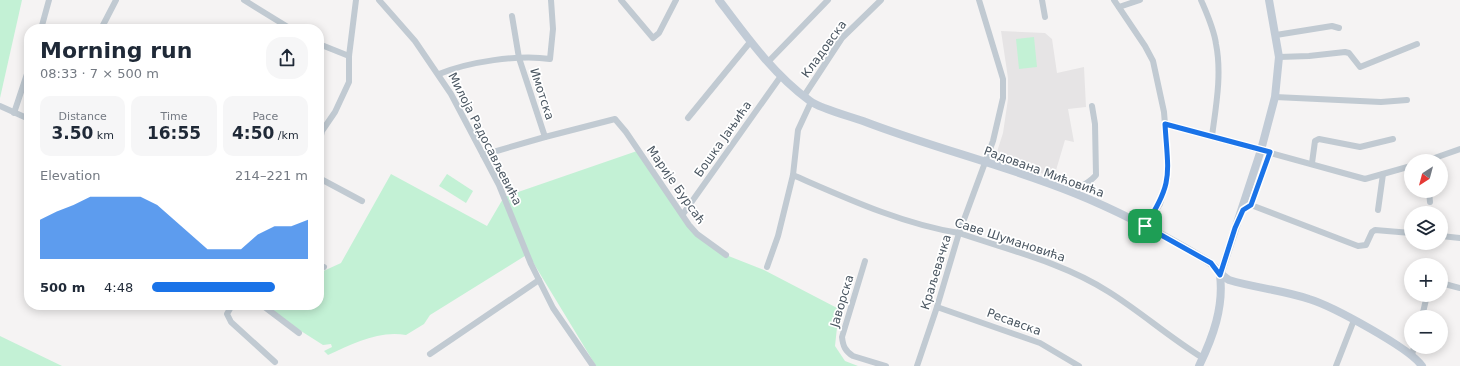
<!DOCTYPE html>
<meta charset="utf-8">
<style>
body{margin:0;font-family:"DejaVu Sans",sans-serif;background:#f6f6f7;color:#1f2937;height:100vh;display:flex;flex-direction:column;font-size:15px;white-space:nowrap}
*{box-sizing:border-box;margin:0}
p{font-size:13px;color:#747a83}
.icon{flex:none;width:22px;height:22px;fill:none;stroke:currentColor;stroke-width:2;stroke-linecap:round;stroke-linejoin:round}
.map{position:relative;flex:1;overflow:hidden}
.details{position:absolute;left:24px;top:24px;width:300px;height:286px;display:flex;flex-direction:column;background:#fff;border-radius:16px;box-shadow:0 2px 10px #0003}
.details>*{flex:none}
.needle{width:26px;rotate:216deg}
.controls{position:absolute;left:1404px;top:154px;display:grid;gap:8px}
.controls a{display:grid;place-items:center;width:44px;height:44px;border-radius:50%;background:#fff;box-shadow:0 2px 10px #0003;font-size:20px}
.pin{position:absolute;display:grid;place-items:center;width:34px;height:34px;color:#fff;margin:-17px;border-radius:8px;box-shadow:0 2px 6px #0006}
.round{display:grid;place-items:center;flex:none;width:42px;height:42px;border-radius:16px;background:#f6f6f7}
.overview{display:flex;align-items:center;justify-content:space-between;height:68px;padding:0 16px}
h1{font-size:22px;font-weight:700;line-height:30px}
.figures{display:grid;grid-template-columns:repeat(3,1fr);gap:6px;height:68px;padding:4px 16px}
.figures div{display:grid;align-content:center;border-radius:10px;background:#f6f6f7;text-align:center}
.figures b{font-size:17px;font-weight:700}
.figures small{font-size:11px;font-weight:400}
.figures p{font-size:11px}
.chart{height:112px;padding:8px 16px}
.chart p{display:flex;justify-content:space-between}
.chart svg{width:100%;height:72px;margin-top:4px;fill:#1a73e8;opacity:.7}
ul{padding:0 16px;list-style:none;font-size:13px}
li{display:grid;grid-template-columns:64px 48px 1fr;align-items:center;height:30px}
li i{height:10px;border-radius:5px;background:#1a73e8}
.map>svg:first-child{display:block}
.education{fill:#e6e4e5}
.green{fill:#c3f1d5}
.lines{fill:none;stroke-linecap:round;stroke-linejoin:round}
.street{stroke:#c1cad2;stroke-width:6}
.secondary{stroke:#c1cbd6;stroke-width:8}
.route-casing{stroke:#fff;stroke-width:8}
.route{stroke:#1a73e8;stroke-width:5}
.labels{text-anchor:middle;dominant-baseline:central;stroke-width:3.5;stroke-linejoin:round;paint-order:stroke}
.street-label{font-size:12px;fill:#4a5661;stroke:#fff}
</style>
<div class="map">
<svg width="1460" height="366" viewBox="0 0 1460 366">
<rect width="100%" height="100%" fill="#f5f3f3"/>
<!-- education -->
<polygon class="education" points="1001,31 1045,33 1052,39 1057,73 1084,67 1086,107 1068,109 1074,142 1065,140 1054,177 1001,161 996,155 1003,133 1008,99 1008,78"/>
<!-- green -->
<g class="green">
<polygon points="0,0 22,0 0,98"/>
<polygon points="1034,37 1037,67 1019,69 1016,39"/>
<path d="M637,151l52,74 37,30 38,15 75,39 -4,37 10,15 13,5h-262l-68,-112 -98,61 -6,9 -18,11c-27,-5 -54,9 -78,20l-4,-4 8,-4 -1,-3 -8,1 -55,-35 3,-5h48v-32l22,-10 50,-89 96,52 17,-29z"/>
<polygon points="447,174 473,191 466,203 439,186"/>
<polygon points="0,336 62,366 0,366"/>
</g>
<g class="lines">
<!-- street -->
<g class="street">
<polyline points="244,0 291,29"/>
<polyline points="379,0 415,41 451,94 499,185 531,264 553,308 593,366"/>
<polyline points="621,0 653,38 659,33 676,0"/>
<polyline points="1042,0 1045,17"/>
<polyline points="1114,0 1145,46 1153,61 1164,112 1168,163 1168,177 1160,204 1145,226"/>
<path d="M1201,0c6,14 13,29 15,44 6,30 0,62 -4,92"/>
<polyline points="1119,7 1140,0"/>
<polyline points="512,16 519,58 545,137"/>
<polyline points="41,29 49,0"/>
<polyline points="101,29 116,0"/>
<polyline points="1276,35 1332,26 1339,28"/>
<polyline points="319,44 349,56"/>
<polyline points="1279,57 1309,56 1345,52 1349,53 1360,67 1417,44"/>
<polyline points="768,62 828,0"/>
<path d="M439,74c29,-12 80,-20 111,-15l3,-30 -2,-29"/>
<polyline points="804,96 842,38 881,0"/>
<polyline points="1275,97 1381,102 1407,100"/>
<polyline points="0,106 29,119"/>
<polyline points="14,113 29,68"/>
<polyline points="688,118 751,41"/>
<polyline points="1165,124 1365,179 1411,166"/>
<polyline points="319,144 322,131 335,112 349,82 349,56 356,0"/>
<polyline points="483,155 545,137 615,119 626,132 689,225 697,234 726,255"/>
<polyline points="1426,161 1460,149"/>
<polyline points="1312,163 1315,141 1319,139 1360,147 1393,139"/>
<path d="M793,175c53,23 109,49 166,58 50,17 105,30 150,59 32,20 61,46 94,66"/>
<polyline points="319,178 362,201"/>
<polyline points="1429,191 1430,202"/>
<path d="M1073,193c7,-7 18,-11 23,-18l-1,-51 -3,-18"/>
<polyline points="1251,205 1271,152"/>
<polyline points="1243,210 1251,205 1358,246 1366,245 1372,232 1375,230 1411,233"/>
<polyline points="1378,210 1383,174"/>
<polyline points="683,214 781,76"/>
<polyline points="1441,236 1460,238"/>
<path d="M865,261l-23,76c1,9 3,14 11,19l33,10"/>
<polyline points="319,265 324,267"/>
<polyline points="767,267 778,236 793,175 798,130 811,102"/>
<polyline points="1441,283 1460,288"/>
<polyline points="232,305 227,314 231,322 275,362"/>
<polyline points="262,305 299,333"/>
<polyline points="937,307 1040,343 1079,366"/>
<polyline points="1422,317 1427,295"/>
<polyline points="430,354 539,280"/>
<polyline points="1412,355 1414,347"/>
<polyline points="917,366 937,307 959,233 993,141 1003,98 1003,79 979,0"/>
<polyline points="1336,366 1354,320"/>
</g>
<!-- secondary -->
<g class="secondary">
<path d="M719,0c27,36 54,74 91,101 11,8 39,15 53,20 70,27 142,44 211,72 47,19 92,43 135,69 7,5 11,13 20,18 26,8 54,10 80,19 23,7 101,49 113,67"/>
<path d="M1199,366c14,-29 25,-59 21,-91l41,-125 14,-53 4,-40 -10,-57"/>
</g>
</g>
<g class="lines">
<!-- route casing -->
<g class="route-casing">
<path id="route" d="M1165,124l105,28 -19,53 -8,5 -8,18 -15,47 -9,-12 -66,-37c29,-44 23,-52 20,-102z"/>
</g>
<!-- route -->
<use href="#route" class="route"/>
</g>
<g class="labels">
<!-- street labels -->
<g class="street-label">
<text transform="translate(824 49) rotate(-54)">Кладовска</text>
<text transform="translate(542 94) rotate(72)">Имотска</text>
<text transform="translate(485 139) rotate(63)">Милоја Радосављевића</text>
<text transform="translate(723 139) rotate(-55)">Бошка Јањића</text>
<text transform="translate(1044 172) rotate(20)">Радована Мићовића</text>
<text transform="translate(676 185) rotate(55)">Марије Бурсаћ</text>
<text transform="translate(1010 240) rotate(18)">Саве Шумановића</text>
<text transform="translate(936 272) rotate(-73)">Краљевачка</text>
<text transform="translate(842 301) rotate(-73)">Јаворска</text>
<text transform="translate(1014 322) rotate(20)">Ресавска</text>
</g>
</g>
</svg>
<div class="controls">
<a><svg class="needle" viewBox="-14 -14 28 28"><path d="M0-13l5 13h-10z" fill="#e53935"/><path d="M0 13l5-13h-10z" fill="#747a83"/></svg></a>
<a><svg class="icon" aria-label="layers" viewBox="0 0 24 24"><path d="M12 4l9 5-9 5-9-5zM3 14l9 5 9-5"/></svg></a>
<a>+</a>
<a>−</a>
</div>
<div class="pin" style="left:1145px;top:226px;background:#1e9e55"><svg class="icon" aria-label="arrive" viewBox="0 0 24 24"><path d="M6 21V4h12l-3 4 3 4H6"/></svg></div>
<section class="details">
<div class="overview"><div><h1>Morning run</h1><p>08:33 · 7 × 500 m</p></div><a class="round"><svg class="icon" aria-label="share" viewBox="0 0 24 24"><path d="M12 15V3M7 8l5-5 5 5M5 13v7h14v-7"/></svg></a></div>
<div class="figures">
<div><p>Distance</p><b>3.50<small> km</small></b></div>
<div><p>Time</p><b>16:55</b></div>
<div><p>Pace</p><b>4:50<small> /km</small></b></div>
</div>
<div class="chart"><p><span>Elevation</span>214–221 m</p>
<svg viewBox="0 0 160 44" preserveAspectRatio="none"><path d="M0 44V20L10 15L20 11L30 6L40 6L50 6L60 6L70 11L80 20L90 29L100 38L110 38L120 38L130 29L140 24L150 24L160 20V44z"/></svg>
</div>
<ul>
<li><b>500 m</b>4:48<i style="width:79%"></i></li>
</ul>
</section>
</div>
